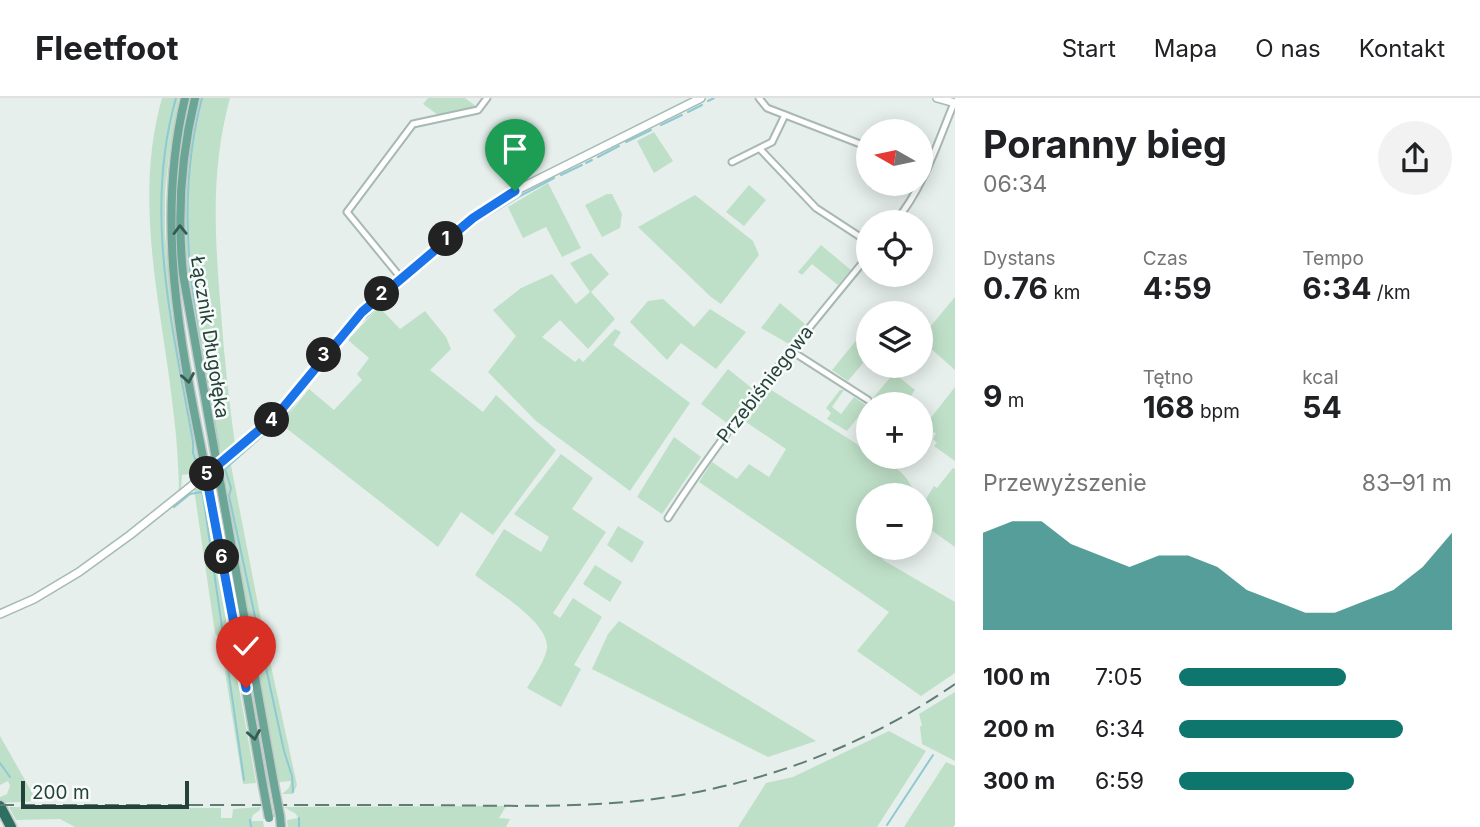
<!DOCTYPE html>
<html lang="pl">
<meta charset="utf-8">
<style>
body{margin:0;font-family:Inter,sans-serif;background:#f2f2f2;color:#202124;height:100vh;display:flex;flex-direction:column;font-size:26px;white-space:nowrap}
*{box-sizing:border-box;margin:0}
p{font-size:23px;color:#757577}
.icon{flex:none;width:38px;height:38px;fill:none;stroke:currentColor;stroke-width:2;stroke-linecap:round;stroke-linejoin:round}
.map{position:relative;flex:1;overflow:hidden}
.side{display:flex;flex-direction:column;background:#fff;width:525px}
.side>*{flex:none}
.needle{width:46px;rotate:279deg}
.fabs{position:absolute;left:856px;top:21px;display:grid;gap:14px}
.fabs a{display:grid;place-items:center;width:77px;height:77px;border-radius:50%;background:#fff;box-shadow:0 4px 18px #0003;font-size:35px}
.scale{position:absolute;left:21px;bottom:18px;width:168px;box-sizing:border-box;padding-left:7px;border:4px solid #24423a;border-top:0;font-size:19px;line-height:24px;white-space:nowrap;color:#24423a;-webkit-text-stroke:5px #f7fbf9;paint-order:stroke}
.pin{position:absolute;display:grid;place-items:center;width:60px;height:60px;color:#fff;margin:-72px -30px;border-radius:50% 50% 50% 0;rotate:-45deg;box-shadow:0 0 7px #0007}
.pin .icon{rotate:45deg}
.km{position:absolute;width:35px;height:35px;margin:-18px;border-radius:50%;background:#222;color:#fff;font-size:19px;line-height:35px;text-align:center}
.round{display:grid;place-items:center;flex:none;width:74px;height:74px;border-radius:37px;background:#f2f2f2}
.head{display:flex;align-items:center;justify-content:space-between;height:119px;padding:0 28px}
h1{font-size:38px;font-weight:700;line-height:52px}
.figures{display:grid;grid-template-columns:repeat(3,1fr);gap:10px;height:119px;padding:7px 28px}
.figures div{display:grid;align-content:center}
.figures b{font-size:30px;font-weight:700}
.figures small{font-size:19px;font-weight:400}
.figures p{font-size:19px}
.chart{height:196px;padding:14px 28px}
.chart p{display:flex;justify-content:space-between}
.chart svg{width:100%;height:126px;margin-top:7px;fill:#0f766e;opacity:.7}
ul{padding:0 28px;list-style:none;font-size:23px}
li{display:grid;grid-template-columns:112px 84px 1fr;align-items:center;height:52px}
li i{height:18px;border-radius:9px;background:#0f766e}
header{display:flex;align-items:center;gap:42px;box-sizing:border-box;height:98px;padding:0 35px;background:#fff;border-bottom:2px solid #e0e0e0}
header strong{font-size:33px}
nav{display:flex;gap:38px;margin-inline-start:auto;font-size:24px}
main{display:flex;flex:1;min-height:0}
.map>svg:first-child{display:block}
.green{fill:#bfe0c8}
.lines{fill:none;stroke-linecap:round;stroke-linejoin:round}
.stream{stroke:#8ec9d4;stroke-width:2}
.street-casing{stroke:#a8b8b2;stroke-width:9}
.secondary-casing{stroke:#a4bbb3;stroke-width:10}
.primary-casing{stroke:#c2cac8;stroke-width:11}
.highway-casing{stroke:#c2cac8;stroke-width:13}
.street{stroke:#fff;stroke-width:5}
.secondary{stroke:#fff;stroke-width:7}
.primary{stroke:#6aa596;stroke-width:8}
.highway{stroke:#2f6f62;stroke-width:10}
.rail{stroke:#5f7d75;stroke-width:2;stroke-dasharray:14 7;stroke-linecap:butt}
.primary-bridge-casing{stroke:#c2cac8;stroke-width:11;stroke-linecap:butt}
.primary-bridge{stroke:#6aa596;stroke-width:8}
.oneway{stroke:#365b51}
.route-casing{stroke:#fff;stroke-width:14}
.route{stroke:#1a73e8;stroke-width:9}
.labels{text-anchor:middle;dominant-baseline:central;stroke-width:5;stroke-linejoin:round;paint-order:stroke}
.street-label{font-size:19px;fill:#24423a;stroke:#f7fbf9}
</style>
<header>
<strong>Fleetfoot</strong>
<nav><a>Start</a><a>Mapa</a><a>O nas</a><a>Kontakt</a></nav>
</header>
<main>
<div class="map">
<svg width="955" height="729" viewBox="0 0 955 729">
<rect width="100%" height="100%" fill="#e6efeb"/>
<!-- green -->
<g class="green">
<path d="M162,0h17l-10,58 -4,36v42l7,77 28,161 -1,3 -9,-1 -8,1 -1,14 -3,3 1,-6c-1,-23 -2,-46 -5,-69 -11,-106 -42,-213 -12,-319z"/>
<path d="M200,0h30c-20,73 -15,139 -9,214 3,44 8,89 14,133l-9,10h-6l-3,-5c-12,-67 -29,-135 -32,-202 -3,-51 4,-101 15,-150z"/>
<polygon points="428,0 465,0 477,9 438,17 423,6"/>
<polygon points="654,34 673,63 654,75 637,43"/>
<polygon points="548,85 581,150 562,159 546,129 523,140 508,109"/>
<polygon points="749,87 766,102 744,128 726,114"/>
<polygon points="607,96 612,96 622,116 620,130 602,139 585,107"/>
<polygon points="695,97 753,143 759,157 721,206 711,199 638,129"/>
<polygon points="821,147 851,172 838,187 812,166 802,177 798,174"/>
<polygon points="591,155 609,176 591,194 615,221 588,251 560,222 542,239 575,264 579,260 583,264 615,231 621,234 613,247 690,305 630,393 536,323 488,274 516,238 493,212 521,190 552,176 576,206 590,194 570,165"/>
<polygon points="955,199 955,272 920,241"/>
<polygon points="663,201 694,229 710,211 746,234 716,271 681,245 667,262 630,224 648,203"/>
<polygon points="780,205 805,226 789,246 761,230"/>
<polygon points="379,209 400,231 425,213 446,239 451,251 430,272 483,314 496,297 556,352 493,437 461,414 438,449 281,326 309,291 334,312 362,282 357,276 369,260 348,242"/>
<polygon points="868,228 868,259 848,283 832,272"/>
<polygon points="728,271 753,291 727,325 701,306"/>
<polygon points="894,275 915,292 905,306 882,306 873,300"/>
<path d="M765,288l103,65v6c20,0 42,19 47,38h-47v53h20l-9,3 4,9 72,42v71l-34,23 -64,-45 32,-39 -190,-130 13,-20 25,17 12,-15 20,13 17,-28 -46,-31z"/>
<polygon points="955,289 955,363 934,348 937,345 933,341 936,335 922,331"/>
<polygon points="840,292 844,292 832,309 841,316 854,299 867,308 847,333 827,321 831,315 826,310"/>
<polygon points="674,339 701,359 662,416 637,399"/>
<path d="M561,356l32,24 -21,31 34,23 -53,81 7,5 13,-20 29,19 -28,48 7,4 -20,38 -34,-19c7,-12 18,-27 20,-40 2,-26 -53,-58 -72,-73l29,-46 37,23 8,-15 -35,-23z"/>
<polygon points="230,362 262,527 297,687 293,696 282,696 289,690 291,683 279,684 277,676 226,394 227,390 222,372"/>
<polygon points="953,370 955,371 955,449 920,424 921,409 934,388 937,390"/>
<polygon points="203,390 256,685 243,686 220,542 215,535 194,391"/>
<polygon points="213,391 215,392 269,687 267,687"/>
<polygon points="618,428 644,444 632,465 607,447"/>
<polygon points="595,467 622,484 610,504 583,486"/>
<polygon points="619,523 816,643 768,659 592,571 608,536"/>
<polygon points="955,594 955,663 922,646 920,629 922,627 919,616"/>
<polygon points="889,633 926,653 877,729 738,729 766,685 793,679"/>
<polygon points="0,638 34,698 37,703 0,705 0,699 7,696 10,688 8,683 0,687"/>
<polygon points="946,664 955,668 955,727 953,729 904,729"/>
<polygon points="506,708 499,720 510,721 506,729 288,729 287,722 298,720 296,716 284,709"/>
<polygon points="9,709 221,710 221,720 232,720 233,711 260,709 260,712 253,717 251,723 263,723 264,729 75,729 60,721 16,722"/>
</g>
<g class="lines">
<!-- stream -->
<g class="stream">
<path d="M176,0c-33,115 -3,230 17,344v11l6,17"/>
<path d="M202,0c-32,122 -4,230 17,350"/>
<polyline points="708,3 714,0"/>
<polyline points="688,14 702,7"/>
<polyline points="661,27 682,17"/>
<polyline points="626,44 651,32"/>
<polyline points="598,59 619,48"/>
<polyline points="586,65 592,62"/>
<polyline points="561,77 582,67"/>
<polyline points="468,130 520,98 554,80"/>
<polyline points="407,182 463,133"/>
<polyline points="356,229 403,185"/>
<polyline points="342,244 350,235"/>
<polyline points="331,257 337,251"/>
<polyline points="309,285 323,268"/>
<polyline points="174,409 190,396 201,394 203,397 244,682"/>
<polyline points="0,665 10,679"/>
<polyline points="293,694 292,678 284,653 229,398 231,390 225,371 287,316 306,290"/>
<polyline points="299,720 299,729"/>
<polyline points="250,722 251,729"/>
<polyline points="887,727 933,657"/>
</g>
<!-- street casing -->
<g class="street-casing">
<g id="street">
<polyline points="759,0 767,10 868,49"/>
<polyline points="760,51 816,110 868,144"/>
<polyline points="732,64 772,44 785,17"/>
<path d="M895,124c29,-35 42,-78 59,-119"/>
<polyline points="401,180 347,114 413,26 478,12 487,0"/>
<polyline points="790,252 868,302"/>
<path d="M668,420c60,-93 130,-177 200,-262"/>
</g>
</g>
<!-- secondary casing -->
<g class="secondary-casing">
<g id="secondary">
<polyline points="937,0 955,5"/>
<polyline points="0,516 34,501 79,474 130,437 254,338 277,318 362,214 477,117 515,93 701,0"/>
</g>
</g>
<!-- primary casing -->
<g class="primary-casing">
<g id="primary">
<path d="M185,0c-32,134 -1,262 25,394 19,98 36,196 53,294"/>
<path d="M195,0c-14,58 -18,117 -12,176l91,510"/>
<polyline points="280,718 281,729"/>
</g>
</g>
<!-- highway casing -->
<g class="highway-casing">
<polyline id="highway" points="0,708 11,729"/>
</g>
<!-- street -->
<use href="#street" class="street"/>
<!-- secondary -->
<use href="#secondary" class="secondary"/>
<!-- primary -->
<use href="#primary" class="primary"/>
<!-- highway -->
<use href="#highway" class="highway"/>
<!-- rail -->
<path class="rail" d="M0,707c125,0 251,0 376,0 89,-1 181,5 270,-5 110,-13 218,-53 309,-116"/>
<!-- primary-bridge casing -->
<g class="primary-bridge-casing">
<g id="primary-bridge">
<polyline points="274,686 280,718"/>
<polyline points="263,688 269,720"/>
</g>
</g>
<!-- primary-bridge -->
<use href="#primary-bridge" class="primary-bridge"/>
</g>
<!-- one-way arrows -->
<defs><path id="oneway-chevron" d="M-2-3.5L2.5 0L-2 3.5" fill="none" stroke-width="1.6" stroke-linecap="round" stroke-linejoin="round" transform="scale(1.75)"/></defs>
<g class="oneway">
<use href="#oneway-chevron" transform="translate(180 132) rotate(-91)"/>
<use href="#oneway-chevron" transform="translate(188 280) rotate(80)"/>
<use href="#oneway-chevron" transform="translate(254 637) rotate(80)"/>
</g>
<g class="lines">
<!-- route casing -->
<g class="route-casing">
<polyline id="route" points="246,590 206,377 277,317 362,214 473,120 515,93"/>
</g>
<!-- route -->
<use href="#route" class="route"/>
</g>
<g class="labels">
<!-- street labels -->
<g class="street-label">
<text transform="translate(210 239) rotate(81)">Łącznik Długołęka</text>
<text transform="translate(765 286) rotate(-52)">Przebiśniegowa</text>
</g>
</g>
</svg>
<div class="fabs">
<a><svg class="needle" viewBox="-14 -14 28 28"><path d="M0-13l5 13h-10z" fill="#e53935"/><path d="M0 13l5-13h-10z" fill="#757577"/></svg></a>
<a><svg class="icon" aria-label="locate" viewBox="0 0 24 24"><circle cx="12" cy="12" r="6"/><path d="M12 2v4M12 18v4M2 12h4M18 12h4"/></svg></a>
<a><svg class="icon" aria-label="layers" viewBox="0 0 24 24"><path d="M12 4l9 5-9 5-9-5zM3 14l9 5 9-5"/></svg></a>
<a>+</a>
<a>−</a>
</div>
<div class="scale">200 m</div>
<div class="pin" style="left:515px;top:93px;background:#1e9e55"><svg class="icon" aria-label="arrive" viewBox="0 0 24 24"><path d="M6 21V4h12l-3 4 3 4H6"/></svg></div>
<div class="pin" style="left:246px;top:590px;background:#d93025"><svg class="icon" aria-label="check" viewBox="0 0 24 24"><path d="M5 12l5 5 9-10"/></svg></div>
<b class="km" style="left:446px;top:141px">1</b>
<b class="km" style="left:382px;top:196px">2</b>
<b class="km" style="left:324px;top:257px">3</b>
<b class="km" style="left:272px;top:322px">4</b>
<b class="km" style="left:207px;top:376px">5</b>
<b class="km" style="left:222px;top:459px">6</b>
</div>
<section class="side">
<div class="head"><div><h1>Poranny bieg</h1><p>06:34</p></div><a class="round"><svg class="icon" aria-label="share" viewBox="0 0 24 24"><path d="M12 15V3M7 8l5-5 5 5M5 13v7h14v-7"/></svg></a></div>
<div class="figures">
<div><p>Dystans</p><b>0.76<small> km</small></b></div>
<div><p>Czas</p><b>4:59</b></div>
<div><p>Tempo</p><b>6:34<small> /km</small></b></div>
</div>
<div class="figures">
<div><b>9<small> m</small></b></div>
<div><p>Tętno</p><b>168<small> bpm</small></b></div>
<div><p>kcal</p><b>54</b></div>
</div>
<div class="chart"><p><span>Przewyższenie</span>83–91 m</p>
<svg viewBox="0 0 160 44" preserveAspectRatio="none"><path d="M0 44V10L10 6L20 6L30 14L40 18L50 22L60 18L70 18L80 22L90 30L100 34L110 38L120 38L130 34L140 30L150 22L160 10V44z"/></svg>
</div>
<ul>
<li><b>100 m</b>7:05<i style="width:61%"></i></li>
<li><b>200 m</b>6:34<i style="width:82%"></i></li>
<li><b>300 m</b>6:59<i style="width:64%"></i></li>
</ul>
</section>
</main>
